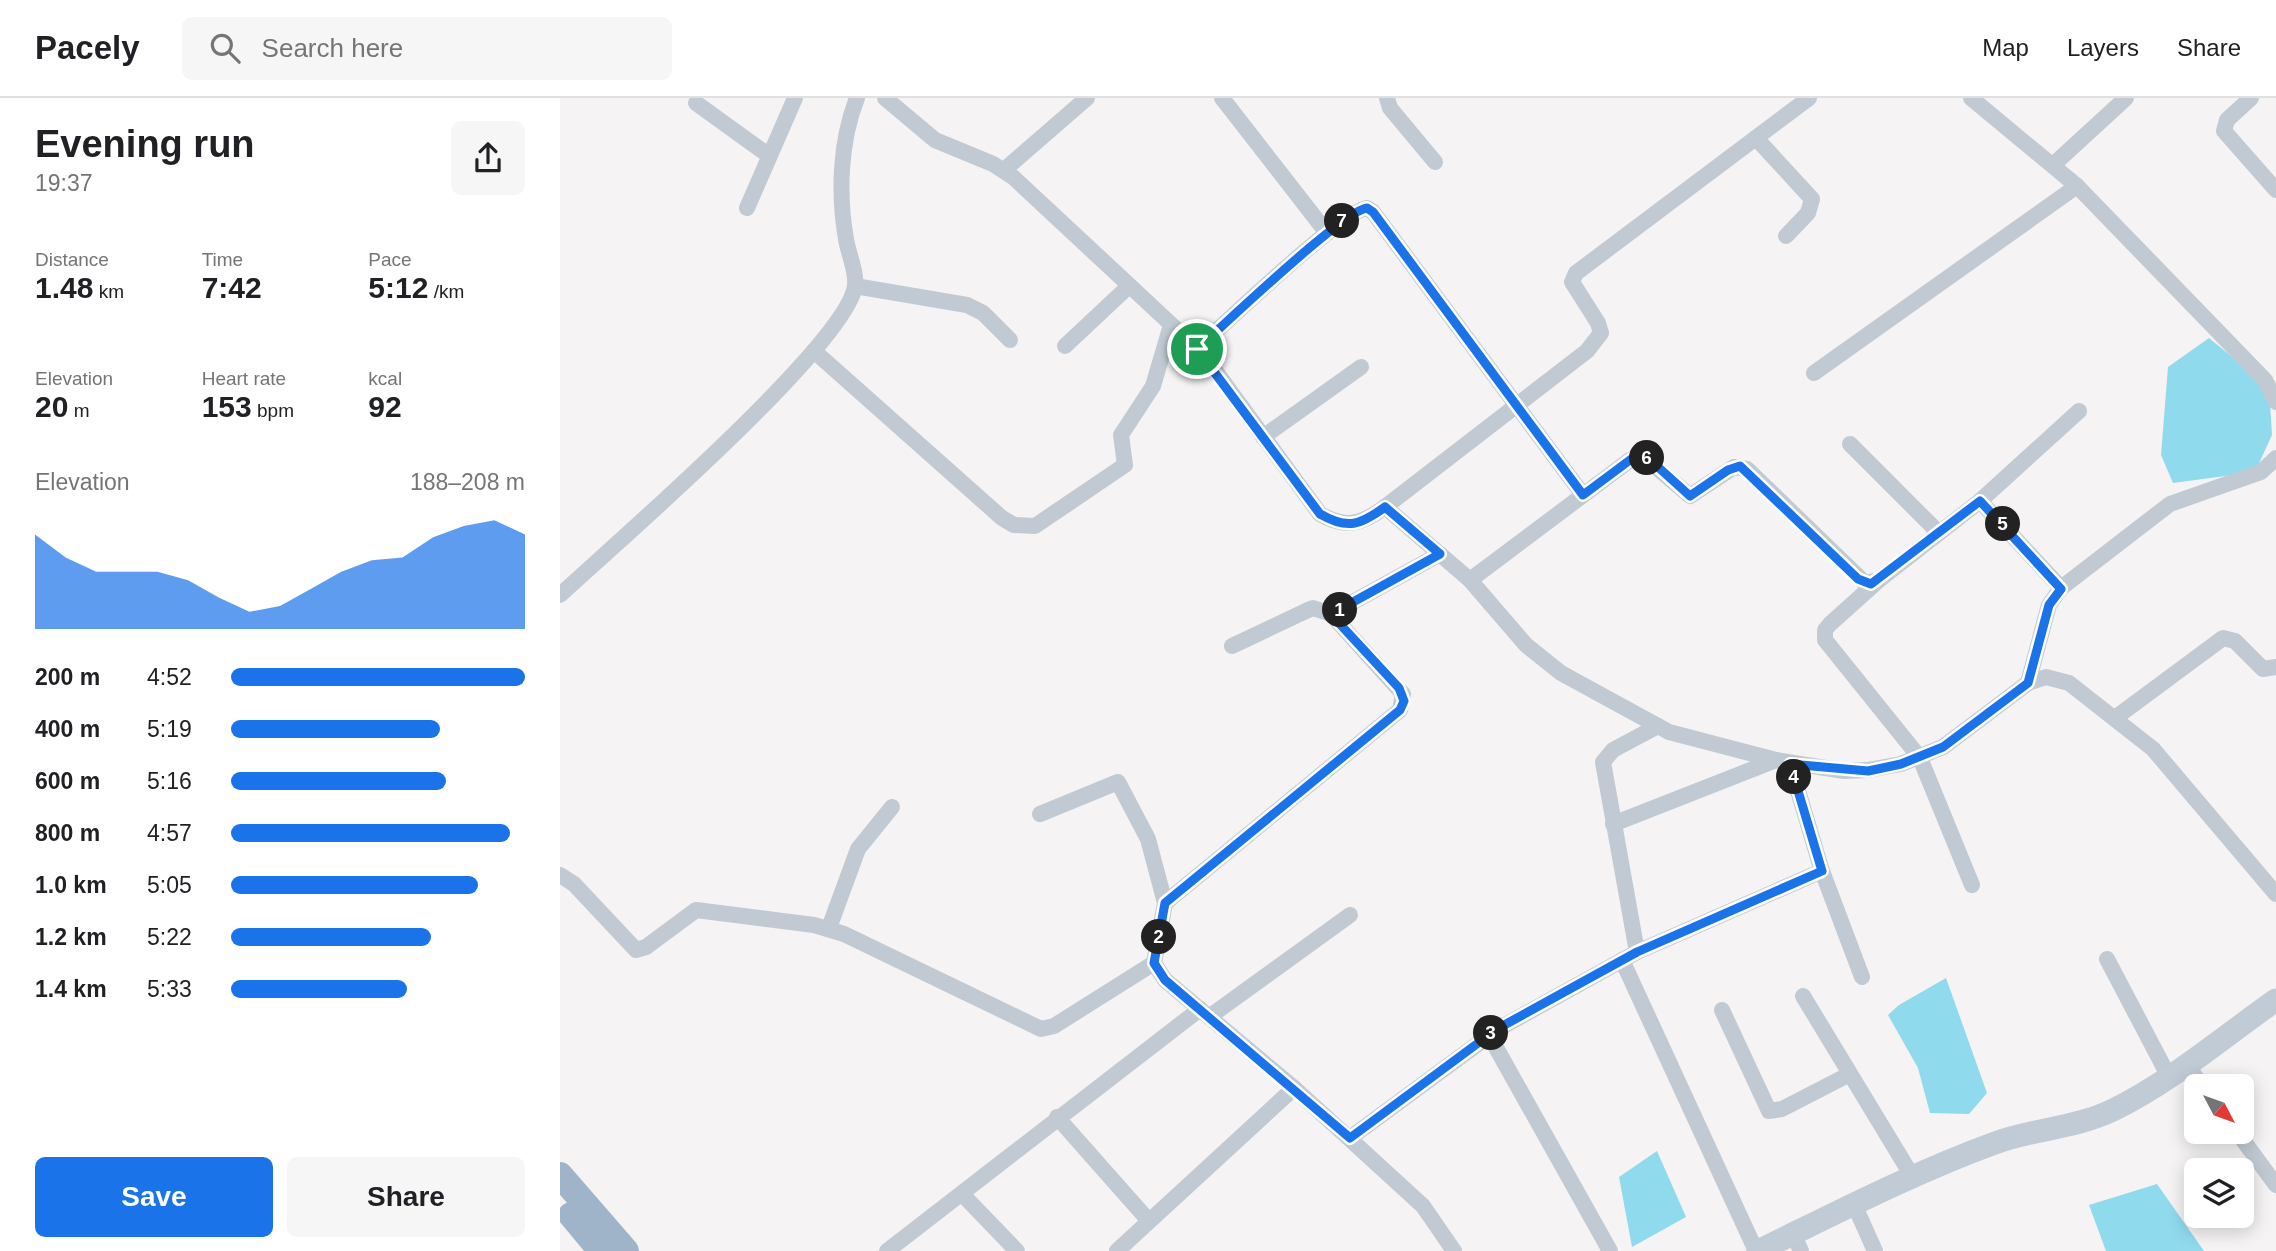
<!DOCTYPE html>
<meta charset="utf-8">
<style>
body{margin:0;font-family:Helvetica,sans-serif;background:#f6f6f6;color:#202124;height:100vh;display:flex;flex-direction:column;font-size:26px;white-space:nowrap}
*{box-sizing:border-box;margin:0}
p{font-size:23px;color:#757577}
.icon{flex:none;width:38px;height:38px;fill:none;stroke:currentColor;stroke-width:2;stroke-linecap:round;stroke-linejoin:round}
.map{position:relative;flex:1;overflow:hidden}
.panel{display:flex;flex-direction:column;background:#fff;width:560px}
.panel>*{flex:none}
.needle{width:46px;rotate:131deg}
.tools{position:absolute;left:1624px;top:976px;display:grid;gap:14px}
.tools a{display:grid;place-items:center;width:70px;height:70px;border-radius:10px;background:#fff;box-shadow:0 4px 18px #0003;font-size:35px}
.pin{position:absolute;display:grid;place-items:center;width:60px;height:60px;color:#fff;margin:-30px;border:4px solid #fff;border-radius:50%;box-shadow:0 2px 7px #0007}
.km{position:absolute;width:35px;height:35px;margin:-18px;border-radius:50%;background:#222;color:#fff;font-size:19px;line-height:35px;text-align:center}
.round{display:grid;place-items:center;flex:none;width:74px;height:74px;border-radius:10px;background:#f6f6f6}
.head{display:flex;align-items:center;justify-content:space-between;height:119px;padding:0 35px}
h1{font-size:38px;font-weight:600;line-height:52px}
.metrics{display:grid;grid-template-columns:repeat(3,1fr);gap:10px;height:119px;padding:7px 35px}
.metrics div{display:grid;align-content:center}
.metrics b{font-size:30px;font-weight:600}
.metrics small{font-size:19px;font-weight:400}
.metrics p{font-size:19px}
.chart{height:196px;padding:14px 35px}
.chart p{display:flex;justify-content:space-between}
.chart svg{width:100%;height:126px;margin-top:7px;fill:#1a73e8;opacity:.7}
.cta{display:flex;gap:14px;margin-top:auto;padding:14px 35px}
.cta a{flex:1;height:80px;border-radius:10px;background:#1a73e8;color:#fff;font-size:28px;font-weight:600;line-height:80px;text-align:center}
.cta a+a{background:#f6f6f6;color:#202124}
ul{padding:0 35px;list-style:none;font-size:23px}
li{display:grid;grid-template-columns:112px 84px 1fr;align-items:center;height:52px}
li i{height:18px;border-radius:9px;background:#1a73e8}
header{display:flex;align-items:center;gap:42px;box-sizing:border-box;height:98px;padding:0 35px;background:#fff;border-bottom:2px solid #e0e0e0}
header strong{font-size:33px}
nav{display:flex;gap:38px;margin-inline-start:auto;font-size:24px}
.search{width:490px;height:63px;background:#f6f6f6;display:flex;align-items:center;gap:18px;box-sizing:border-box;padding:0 24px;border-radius:10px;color:#757577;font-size:26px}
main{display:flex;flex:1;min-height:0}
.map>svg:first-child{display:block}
.water{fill:#90daee}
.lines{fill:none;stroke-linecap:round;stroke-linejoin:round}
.minor{stroke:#c1cad2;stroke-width:16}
.secondary{stroke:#c1cbd6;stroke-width:23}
.trunk{stroke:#9fb4c9;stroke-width:26}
.route-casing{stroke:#fff;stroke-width:14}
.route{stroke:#1a73e8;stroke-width:9}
</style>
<header>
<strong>Pacely</strong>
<div class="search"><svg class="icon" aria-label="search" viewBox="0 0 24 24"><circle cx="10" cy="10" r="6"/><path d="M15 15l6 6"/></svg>Search here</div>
<nav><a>Map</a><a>Layers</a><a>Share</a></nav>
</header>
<main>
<section class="panel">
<div class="head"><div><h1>Evening run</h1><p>19:37</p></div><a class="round"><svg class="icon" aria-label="share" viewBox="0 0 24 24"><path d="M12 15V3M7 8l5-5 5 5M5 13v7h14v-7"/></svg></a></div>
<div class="metrics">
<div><p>Distance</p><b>1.48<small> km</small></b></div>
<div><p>Time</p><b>7:42</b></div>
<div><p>Pace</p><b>5:12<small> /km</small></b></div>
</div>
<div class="metrics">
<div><p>Elevation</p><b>20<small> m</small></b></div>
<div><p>Heart rate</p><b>153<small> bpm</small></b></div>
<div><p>kcal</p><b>92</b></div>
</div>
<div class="chart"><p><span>Elevation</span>188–208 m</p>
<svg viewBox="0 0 160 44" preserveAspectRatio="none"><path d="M0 44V11L10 19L20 24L30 24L40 24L50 27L60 33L70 38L80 36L90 30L100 24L110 20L120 19L130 12L140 8L150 6L160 11V44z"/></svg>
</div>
<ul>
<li><b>200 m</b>4:52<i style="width:100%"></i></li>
<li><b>400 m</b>5:19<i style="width:71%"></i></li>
<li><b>600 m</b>5:16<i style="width:73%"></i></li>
<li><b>800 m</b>4:57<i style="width:95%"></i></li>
<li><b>1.0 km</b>5:05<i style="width:84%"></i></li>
<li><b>1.2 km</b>5:22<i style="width:68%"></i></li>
<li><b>1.4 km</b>5:33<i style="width:60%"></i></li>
</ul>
<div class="cta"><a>Save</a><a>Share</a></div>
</section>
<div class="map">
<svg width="1716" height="1153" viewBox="0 0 1716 1153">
<rect width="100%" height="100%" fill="#f5f3f3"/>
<!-- water -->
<g class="water">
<polygon points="1649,240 1709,289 1712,337 1695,374 1613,385 1601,357 1608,269"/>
<polygon points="1386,880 1427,995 1409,1016 1370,1015 1358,970 1328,917 1339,907"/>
<polygon points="1097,1053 1126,1119 1072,1149 1059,1079"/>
<polygon points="1597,1086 1644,1153 1546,1153 1529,1107"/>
</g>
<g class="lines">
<!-- minor -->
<g class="minor">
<path d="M325,0l50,42 58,24 20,13 190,177 117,160c26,15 42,10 65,-7l202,-156 14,-18 -3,-10 -26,-41 4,-9 233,-175"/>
<polyline points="662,0 767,135"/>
<polyline points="827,0 830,10 875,64"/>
<polyline points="1411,0 1517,88 1705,282 1716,304"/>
<polyline points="1691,0 1667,22 1664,33 1716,92"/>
<polyline points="136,5 208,57"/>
<polyline points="1196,40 1252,101 1248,115 1226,138"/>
<polyline points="1493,67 1566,0"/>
<polyline points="444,72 527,0"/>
<polyline points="187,110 235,0"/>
<polyline points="295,188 407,207 423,215 450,242"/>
<polyline points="505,248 569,188"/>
<path d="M637,251c25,-23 147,-139 170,-141l6,4 210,283"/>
<polyline points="254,253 442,420 454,427 475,428 565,367 561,337 593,288 611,227"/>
<polyline points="1254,275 1517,88"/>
<polyline points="703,339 801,269"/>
<polyline points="1290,346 1378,434"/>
<polyline points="1420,403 1519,313"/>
<polyline points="825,409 910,482 966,547 1001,575 1109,634 1216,662 1284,673 1308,672 1341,666 1383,649 1468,585 1486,579 1509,585 1593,651 1716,796"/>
<polyline points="910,482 1070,362 1082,357 1130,398 1174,369 1187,371 1305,485 1319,482 1420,403 1501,490"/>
<polyline points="1319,482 1270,526 1265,532 1265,542 1360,660 1412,787"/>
<path d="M0,497c54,-50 286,-250 295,-309 2,-14 -7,-33 -9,-47 -8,-45 -6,-98 11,-141"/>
<polyline points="672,548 748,512 753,510 777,518"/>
<polyline points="1468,585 1489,507 1501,490 1610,406 1701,374 1716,360"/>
<polyline points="1555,620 1663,540 1675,543 1703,571 1716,569"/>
<polyline points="1230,666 1262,773 1302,879"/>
<polyline points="480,716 558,684 588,741 605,805 594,865 605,882 734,990 863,1108 894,1153"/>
<polyline points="1053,726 1216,662"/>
<polyline points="0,777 14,786 76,852 86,849 136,812 254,827 284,836 481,931 494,928 594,865"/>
<polyline points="605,805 840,612 843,596 778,524 777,518 784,509 880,456"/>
<polyline points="269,830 298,751 332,709"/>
<polyline points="1077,854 1043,664 1053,652 1098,628"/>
<polyline points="1547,861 1609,979"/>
<polyline points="1062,862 1196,1153"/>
<polyline points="1243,898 1352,1078"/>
<polyline points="1162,912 1209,1013 1222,1011 1288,977"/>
<polyline points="649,919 790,817"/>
<polyline points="929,937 1050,1153"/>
<polyline points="1626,966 1643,989"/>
<polyline points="497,1019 589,1123"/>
<polyline points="1677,1034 1716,1087"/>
<polyline points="790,1040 938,931 1077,854 1262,773"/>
<polyline points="403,1097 457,1153"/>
<polyline points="1294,1106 1315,1153"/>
<polyline points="1233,1136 1241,1153"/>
<polyline points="327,1153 640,911"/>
<polyline points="557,1153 734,990"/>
</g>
<!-- secondary -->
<path class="secondary" d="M1198,1153c78,-38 155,-78 237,-108 38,-14 81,-15 118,-33 58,-28 110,-73 163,-110"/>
<!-- trunk -->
<g class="trunk">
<polyline points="0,1077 66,1153"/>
<polyline points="11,1117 41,1153"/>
</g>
</g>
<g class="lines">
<!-- route casing -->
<g class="route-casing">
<path id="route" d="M807,110l6,4 210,283 51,-38 14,1 42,38 38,-26 12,-4 118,113 13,5 109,-83 81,88 -12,16 -21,78 -85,64 -42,17 -33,7 -78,-7 32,107 -185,81 -140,77 -147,109 -185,-158 -11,-17 11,-60 235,-193 4,-9 -5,-13 -61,-66 -1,-6 7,-9 96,-53 -55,-47c-25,18 -37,23 -65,7l-123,-165c26,-23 147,-139 170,-141z"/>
</g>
<!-- route -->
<use href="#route" class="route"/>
</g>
</svg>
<div class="tools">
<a><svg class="needle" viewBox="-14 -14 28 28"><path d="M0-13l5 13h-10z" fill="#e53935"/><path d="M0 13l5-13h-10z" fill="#757577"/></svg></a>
<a><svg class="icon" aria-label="layers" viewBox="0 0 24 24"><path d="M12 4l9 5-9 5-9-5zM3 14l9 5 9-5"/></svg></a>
</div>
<div class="pin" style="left:637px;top:251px;background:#1e9e55"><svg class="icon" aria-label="arrive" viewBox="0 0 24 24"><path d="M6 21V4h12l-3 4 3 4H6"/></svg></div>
<b class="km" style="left:780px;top:512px">1</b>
<b class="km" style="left:599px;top:839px">2</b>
<b class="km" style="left:931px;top:935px">3</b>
<b class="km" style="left:1234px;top:679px">4</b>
<b class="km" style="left:1443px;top:426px">5</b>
<b class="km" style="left:1087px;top:360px">6</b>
<b class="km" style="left:782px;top:123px">7</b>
</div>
</main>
